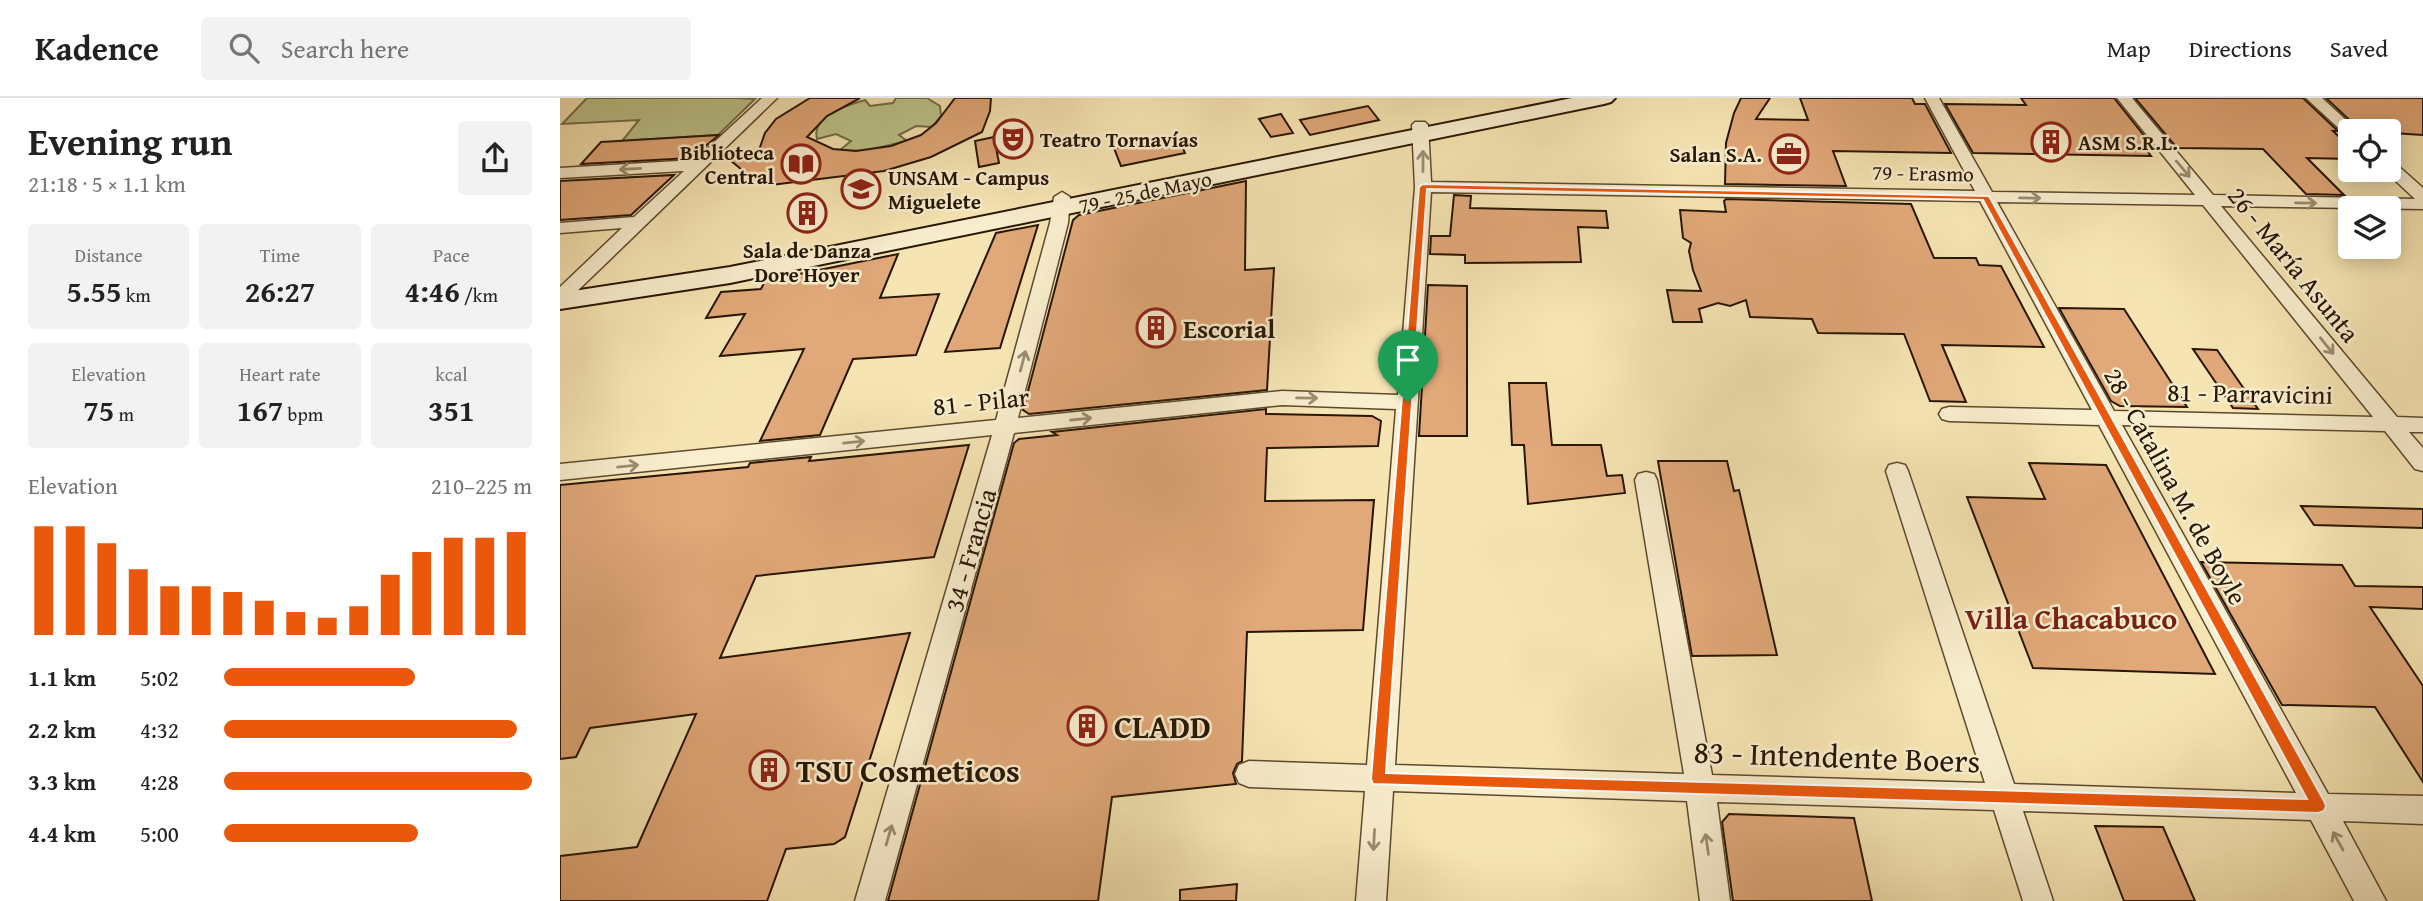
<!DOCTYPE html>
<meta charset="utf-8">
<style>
body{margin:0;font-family:"Gentium Book Plus",serif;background:#f2f2f2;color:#222;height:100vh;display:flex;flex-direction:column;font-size:26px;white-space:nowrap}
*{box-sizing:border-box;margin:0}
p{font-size:23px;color:#767676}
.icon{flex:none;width:38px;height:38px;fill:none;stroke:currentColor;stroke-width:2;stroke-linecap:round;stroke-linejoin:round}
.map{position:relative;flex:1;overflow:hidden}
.side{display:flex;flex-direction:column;background:#fff;width:560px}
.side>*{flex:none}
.fabs{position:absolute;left:1778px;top:21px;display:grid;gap:14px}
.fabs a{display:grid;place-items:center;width:63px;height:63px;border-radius:7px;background:#fff;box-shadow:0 4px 18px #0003;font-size:35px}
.pin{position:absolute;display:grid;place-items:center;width:60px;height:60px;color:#fff;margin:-72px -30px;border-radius:50% 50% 50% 0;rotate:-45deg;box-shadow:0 0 7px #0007}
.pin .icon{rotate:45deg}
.round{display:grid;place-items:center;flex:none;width:74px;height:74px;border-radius:7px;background:#f2f2f2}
.head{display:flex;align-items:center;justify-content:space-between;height:119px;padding:0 28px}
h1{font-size:38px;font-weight:700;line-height:52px}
.figures{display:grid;grid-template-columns:repeat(3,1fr);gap:10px;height:119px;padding:7px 28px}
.figures div{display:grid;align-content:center;border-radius:7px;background:#f2f2f2;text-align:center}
.figures b{font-size:30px;font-weight:700}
.figures small{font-size:19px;font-weight:400}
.figures p{font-size:19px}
.chart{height:196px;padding:14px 28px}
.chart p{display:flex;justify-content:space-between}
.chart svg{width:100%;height:126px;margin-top:7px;stroke:#ea580c;stroke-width:6}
ul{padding:0 28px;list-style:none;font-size:23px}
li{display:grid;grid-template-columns:112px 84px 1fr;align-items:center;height:52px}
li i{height:18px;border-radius:9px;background:#ea580c}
header{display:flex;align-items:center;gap:42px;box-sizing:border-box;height:98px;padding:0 35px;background:#fff;border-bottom:2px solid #e0e0e0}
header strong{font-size:33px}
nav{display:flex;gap:38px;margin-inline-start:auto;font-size:24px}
.search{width:490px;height:63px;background:#f2f2f2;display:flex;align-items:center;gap:18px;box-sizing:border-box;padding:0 24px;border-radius:7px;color:#767676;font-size:26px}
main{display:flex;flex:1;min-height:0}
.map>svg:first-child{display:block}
.green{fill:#bdc48c;stroke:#726d46;stroke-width:2}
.building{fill:#e1a879;stroke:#281601;stroke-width:2}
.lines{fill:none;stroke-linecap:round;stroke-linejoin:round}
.minor-casing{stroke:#5c4a2e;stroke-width:3}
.secondary-casing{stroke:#281601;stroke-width:4}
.minor{fill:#f9eece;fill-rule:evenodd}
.secondary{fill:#f9eece;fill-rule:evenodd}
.oneway{stroke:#9b8d72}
.route{fill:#ea580c;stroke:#fff;stroke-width:2;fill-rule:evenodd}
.labels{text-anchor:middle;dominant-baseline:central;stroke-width:5;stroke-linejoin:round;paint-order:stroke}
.far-poi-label{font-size:21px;font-weight:bold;fill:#281601;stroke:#f9eece;text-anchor:start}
.far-street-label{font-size:21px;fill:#281601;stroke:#f9eece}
.street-label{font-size:26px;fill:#281601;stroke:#f9eece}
.poi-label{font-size:26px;font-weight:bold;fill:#281601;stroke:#f9eece;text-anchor:start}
.quarter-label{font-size:30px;font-weight:bold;fill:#7a1f14;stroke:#f9eece}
.near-poi-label{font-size:32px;font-weight:bold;fill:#281601;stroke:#f9eece;text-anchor:start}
.near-street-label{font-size:32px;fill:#281601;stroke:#f9eece}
</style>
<header>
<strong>Kadence</strong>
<div class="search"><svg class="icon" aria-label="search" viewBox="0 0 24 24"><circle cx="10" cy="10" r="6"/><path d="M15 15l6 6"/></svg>Search here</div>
<nav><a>Map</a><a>Directions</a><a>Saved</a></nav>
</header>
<main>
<section class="side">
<div class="head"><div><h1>Evening run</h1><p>21:18 · 5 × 1.1 km</p></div><a class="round"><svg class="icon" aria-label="share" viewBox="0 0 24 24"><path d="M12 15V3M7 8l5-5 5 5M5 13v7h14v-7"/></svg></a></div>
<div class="figures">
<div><p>Distance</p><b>5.55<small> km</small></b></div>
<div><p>Time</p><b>26:27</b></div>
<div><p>Pace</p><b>4:46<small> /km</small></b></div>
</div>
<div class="figures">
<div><p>Elevation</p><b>75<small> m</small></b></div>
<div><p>Heart rate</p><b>167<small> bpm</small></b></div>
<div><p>kcal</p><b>351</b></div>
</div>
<div class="chart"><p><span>Elevation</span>210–225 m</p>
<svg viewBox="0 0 160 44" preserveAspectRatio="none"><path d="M5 44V6M15 44V6M25 44V12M35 44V21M45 44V27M55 44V27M65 44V29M75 44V32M85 44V36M95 44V38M105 44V34M115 44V23M125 44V15M135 44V10M145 44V10M155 44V8"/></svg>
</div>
<ul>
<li><b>1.1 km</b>5:02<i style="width:62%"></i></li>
<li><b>2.2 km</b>4:32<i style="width:95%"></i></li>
<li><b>3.3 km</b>4:28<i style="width:100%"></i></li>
<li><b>4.4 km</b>5:00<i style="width:63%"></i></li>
</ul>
</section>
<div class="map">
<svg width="1863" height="803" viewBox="0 0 1863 803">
<rect width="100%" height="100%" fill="#f6e5b3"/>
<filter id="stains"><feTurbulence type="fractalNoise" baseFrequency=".00286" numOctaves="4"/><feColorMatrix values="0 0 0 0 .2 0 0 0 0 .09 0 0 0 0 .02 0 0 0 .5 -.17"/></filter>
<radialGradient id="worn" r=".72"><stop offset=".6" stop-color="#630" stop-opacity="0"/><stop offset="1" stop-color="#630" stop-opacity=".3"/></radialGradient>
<!-- green -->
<g class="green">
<polygon points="27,0 175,0 195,1 158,37 62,43 79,22 2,26"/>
<path d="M336,0h31l13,8 1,10 -9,11 -16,-1 -17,9 8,6 -43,10 -24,-1 11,-9 -15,-7 -19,5c-6,-24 31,-34 48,-39l5,6 23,-3z"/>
</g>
<!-- building -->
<g class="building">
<polygon points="250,0 300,0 267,18 247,39 273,51 296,53 331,48 361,37 376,25 395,0 431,0 430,13 422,34 371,59 324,73 211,87 188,77 164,57 199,52 205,35 216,21"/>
<polygon points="1181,0 1210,0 1196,21 1248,22 1240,0 1352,0 1355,6 1365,6 1391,55 1273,53 1286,88 1165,86 1166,45 1174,15"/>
<polygon points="1461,0 1554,0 1593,49 1584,49 1591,58 1413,55 1385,6 1466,7"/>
<polygon points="1575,0 1743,0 1778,33 1773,33 1790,49 1790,61 1747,60 1784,97 1746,96 1703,51 1617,50"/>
<polygon points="1766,0 1863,0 1863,37 1801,33"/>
<polygon points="808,8 819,22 750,37 740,22"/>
<polygon points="721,16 733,35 711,39 699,21"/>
<polygon points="159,37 131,60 21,66 41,44"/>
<polygon points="434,39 439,65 419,69 415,43"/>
<polygon points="618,40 625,55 561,68 554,50"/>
<polygon points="114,77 71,117 0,122 0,83"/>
<polygon points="686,83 685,172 714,170 707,292 469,316 463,312 513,122 519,117"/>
<polygon points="894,97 911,98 910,110 1046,113 1048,130 1018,129 1021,164 905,165 905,157 870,156 871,138 890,138"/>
<polygon points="1166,101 1351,106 1374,160 1416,160 1419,167 1441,168 1484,249 1382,247 1406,304 1370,303 1344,236 1258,235 1252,221 1190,219 1186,202 1170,208 1158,205 1139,211 1142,224 1113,224 1107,192 1141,193 1133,172 1129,153 1131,145 1123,140 1120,112 1166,114 1164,103"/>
<polygon points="478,127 440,250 385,254 436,135"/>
<polygon points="338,156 320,200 379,196 356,257 293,261 260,337 200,343 244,251 160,258 185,216 146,220 161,194 201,191 205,183"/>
<polygon points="868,187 907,188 907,338 859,338"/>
<polygon points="1499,210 1564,211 1627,309 1560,308 1551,303"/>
<polygon points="1633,251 1657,252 1698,311 1673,310"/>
<polygon points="949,285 986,285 992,347 1041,347 1047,378 1062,377 1065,395 968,406 964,347 952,347"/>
<polygon points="706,311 706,316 812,318 821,323 818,348 707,350 705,403 814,402 803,532 687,534 682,663 677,666 673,675 676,686 552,699 538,803 328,803 454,345 459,341 497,337 492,334"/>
<polygon points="409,347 374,459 196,478 160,560 350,535 285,739 274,746 226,751 207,803 0,803 0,758 77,749 136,616 30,630 16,659 0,661 0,387 188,369 190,365 251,359 249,363"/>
<polygon points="1098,363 1167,363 1174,393 1179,392 1217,557 1132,558"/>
<polygon points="1469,365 1546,367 1655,576 1473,570 1407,399 1485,401"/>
<polygon points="1741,408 1863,411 1863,430 1754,427"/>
<polygon points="1641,464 1782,467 1795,488 1863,489 1863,511 1810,509 1863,588 1863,684 1815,609 1722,607"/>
<polygon points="1169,716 1294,720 1312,803 1173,803 1162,724"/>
<polygon points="1535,728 1603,729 1635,803 1564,803"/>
<polygon points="677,786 676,803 620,803 620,792"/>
</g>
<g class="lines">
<!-- minor casing -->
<g class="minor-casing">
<g id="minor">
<polygon points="202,0 217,0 7,203 0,205 0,189 62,130 0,135 0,125 74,119 124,73 0,80 0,70 135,62"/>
<path d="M1365,0h14l53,94 203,3 -78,-97h15l81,97 202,4 -31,-29h5v-9l6,2 28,25v21l-202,-3 176,211 26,1v14h-14l14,16v23l-8,-2 -30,-38 -263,-6 206,369 95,2v28l-80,-3 43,80h-32l-43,-81 -288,-9 30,90h-30l-29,-91 -277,-8 13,99h-30l-13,-100 -294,-10 -7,110h-30l9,-110 -116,-4 -10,-4 -4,-9 4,-9 10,-4 118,4 29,-356 -114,-4 -268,28 -129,468h-30l137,-466 -432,45v-16l436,-44 54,-197 4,-26 8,-5 8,5 -2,26 -50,195 264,-27 116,4 17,-208 -3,-62 3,-3h10l3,3 3,57 544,9zM871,94l549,9 112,209 -143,-3 -7,2 -3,5 3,5 7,2 150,4 197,368 -282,-9 -106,-313 -3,-6 -8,-2 -8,2 -3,6 99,312 -273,-8 -55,-295 -3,-6 -8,-2 -8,2 -3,6 49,294 -289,-9zM1437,104l206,3 170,212 -259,-6z"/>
<polygon points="1746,0 1762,0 1798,33 1790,33 1790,38 1785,36"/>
</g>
</g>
<!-- secondary casing -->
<g class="secondary-casing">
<polygon id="secondary" points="1012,0 1055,0 1051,4 1044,6 170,185 0,211 0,195 170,169"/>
</g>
<!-- minor -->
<use href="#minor" class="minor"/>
<!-- secondary -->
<use href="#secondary" class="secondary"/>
</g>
<!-- one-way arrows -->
<defs><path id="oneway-shaft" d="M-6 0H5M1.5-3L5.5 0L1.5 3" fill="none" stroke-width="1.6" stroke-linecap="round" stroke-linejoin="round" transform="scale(1.75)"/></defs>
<g class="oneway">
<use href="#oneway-shaft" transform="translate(863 63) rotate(-90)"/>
<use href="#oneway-shaft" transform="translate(70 71) rotate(177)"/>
<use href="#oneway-shaft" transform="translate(1623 71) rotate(50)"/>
<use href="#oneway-shaft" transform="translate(1470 100) rotate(1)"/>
<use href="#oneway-shaft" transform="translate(1746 105) rotate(1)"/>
<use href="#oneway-shaft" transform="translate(1767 248) rotate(51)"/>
<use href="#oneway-shaft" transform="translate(463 263) rotate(-75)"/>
<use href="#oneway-shaft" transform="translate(747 300) rotate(1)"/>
<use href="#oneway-shaft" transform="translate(521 321) rotate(-6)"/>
<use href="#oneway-shaft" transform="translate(294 344) rotate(-6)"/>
<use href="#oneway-shaft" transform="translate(68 368) rotate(-6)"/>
<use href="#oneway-shaft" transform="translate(329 737) rotate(-74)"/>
<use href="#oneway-shaft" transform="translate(814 742) rotate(93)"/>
<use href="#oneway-shaft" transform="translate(1778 743) rotate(-119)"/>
<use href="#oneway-shaft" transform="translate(1147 746) rotate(-98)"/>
</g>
<!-- route -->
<path class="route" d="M863,86l566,12 335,605 2,5 -2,5 -6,2 -945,-29 -2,-5 48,-592zM867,91l556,11 324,599 -921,-26z"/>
<!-- icons -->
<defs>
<g id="theatre-ring" transform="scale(2.0125)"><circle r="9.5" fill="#f9eece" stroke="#8f2418" stroke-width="1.5"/><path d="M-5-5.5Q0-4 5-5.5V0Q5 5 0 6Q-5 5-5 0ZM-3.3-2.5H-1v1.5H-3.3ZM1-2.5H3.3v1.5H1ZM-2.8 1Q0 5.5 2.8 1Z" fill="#8f2418"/></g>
<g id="building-ring" transform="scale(2.0125)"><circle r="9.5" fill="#f9eece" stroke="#8f2418" stroke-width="1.5"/><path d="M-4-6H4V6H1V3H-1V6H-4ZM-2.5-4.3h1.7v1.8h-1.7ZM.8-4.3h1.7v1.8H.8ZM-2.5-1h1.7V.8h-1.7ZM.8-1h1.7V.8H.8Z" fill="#8f2418"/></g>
<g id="office-ring" transform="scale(2.0125)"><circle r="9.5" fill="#f9eece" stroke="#8f2418" stroke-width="1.5"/><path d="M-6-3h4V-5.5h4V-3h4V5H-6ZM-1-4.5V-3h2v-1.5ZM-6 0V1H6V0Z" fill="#8f2418"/></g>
<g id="library-ring" transform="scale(2.0125)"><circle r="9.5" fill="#f9eece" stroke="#8f2418" stroke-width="1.5"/><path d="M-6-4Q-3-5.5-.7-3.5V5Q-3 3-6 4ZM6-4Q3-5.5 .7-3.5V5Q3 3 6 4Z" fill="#8f2418"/></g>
<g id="university-ring" transform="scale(2.0125)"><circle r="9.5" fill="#f9eece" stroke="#8f2418" stroke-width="1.5"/><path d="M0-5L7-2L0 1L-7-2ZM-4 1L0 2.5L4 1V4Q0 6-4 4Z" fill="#8f2418"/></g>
</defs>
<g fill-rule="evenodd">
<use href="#theatre-ring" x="453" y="41"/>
<use href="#building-ring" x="1491" y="44"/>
<use href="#office-ring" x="1229" y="56"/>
<use href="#library-ring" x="241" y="66"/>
<use href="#university-ring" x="301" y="91"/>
<use href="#building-ring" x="247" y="115"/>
<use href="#building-ring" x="596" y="230"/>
<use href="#building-ring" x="527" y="628"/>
<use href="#building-ring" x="209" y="672"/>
</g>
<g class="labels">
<!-- far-poi labels -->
<g class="far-poi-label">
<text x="480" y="41">Teatro Tornavías</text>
<text x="1518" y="44">ASM S.R.L.</text>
<text x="214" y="54" text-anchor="end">Biblioteca<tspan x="214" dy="24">Central</tspan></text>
<text x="1202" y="56" text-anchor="end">Salan S.A.</text>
<text x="328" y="79">UNSAM - Campus<tspan x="328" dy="24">Miguelete</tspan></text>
<text x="247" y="152" text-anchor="middle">Sala de Danza<tspan x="247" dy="24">Dore Hoyer</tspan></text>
</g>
<!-- far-street labels -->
<g class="far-street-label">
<text transform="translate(1363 75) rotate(1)">79 - Erasmo</text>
<text transform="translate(585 94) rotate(-12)">79 - 25 de Mayo</text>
</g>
<!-- street labels -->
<g class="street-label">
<text transform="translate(1734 166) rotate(51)">26 - María Asunta</text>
<text transform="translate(1690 295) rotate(1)">81 - Parravicini</text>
<text transform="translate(421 303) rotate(-6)">81 - Pilar</text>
<text transform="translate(1616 388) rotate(61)">28 - Catalina M. de Boyle</text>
<text transform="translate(410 452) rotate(-74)">34 - Francia</text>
</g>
<!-- poi labels -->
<g class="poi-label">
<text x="623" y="230">Escorial</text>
</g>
<!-- quarter labels -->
<g class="quarter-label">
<text x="1511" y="520">Villa Chacabuco</text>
</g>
<!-- near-poi labels -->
<g class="near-poi-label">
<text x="554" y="628">CLADD</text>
<text x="236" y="672">TSU Cosmeticos</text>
</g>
<!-- near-street labels -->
<g class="near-street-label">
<text transform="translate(1277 658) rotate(2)">83 - Intendente Boers</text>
</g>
</g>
<rect width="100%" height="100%" filter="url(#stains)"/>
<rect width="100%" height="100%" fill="url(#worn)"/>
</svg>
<div class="fabs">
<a><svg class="icon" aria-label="locate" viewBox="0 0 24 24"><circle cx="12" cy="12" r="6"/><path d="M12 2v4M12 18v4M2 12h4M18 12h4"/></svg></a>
<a><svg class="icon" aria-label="layers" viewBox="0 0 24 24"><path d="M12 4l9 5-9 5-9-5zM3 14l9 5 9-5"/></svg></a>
</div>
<div class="pin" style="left:848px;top:304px;background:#1e9e55"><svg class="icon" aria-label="arrive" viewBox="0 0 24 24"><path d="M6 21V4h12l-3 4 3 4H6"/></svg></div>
</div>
</main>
